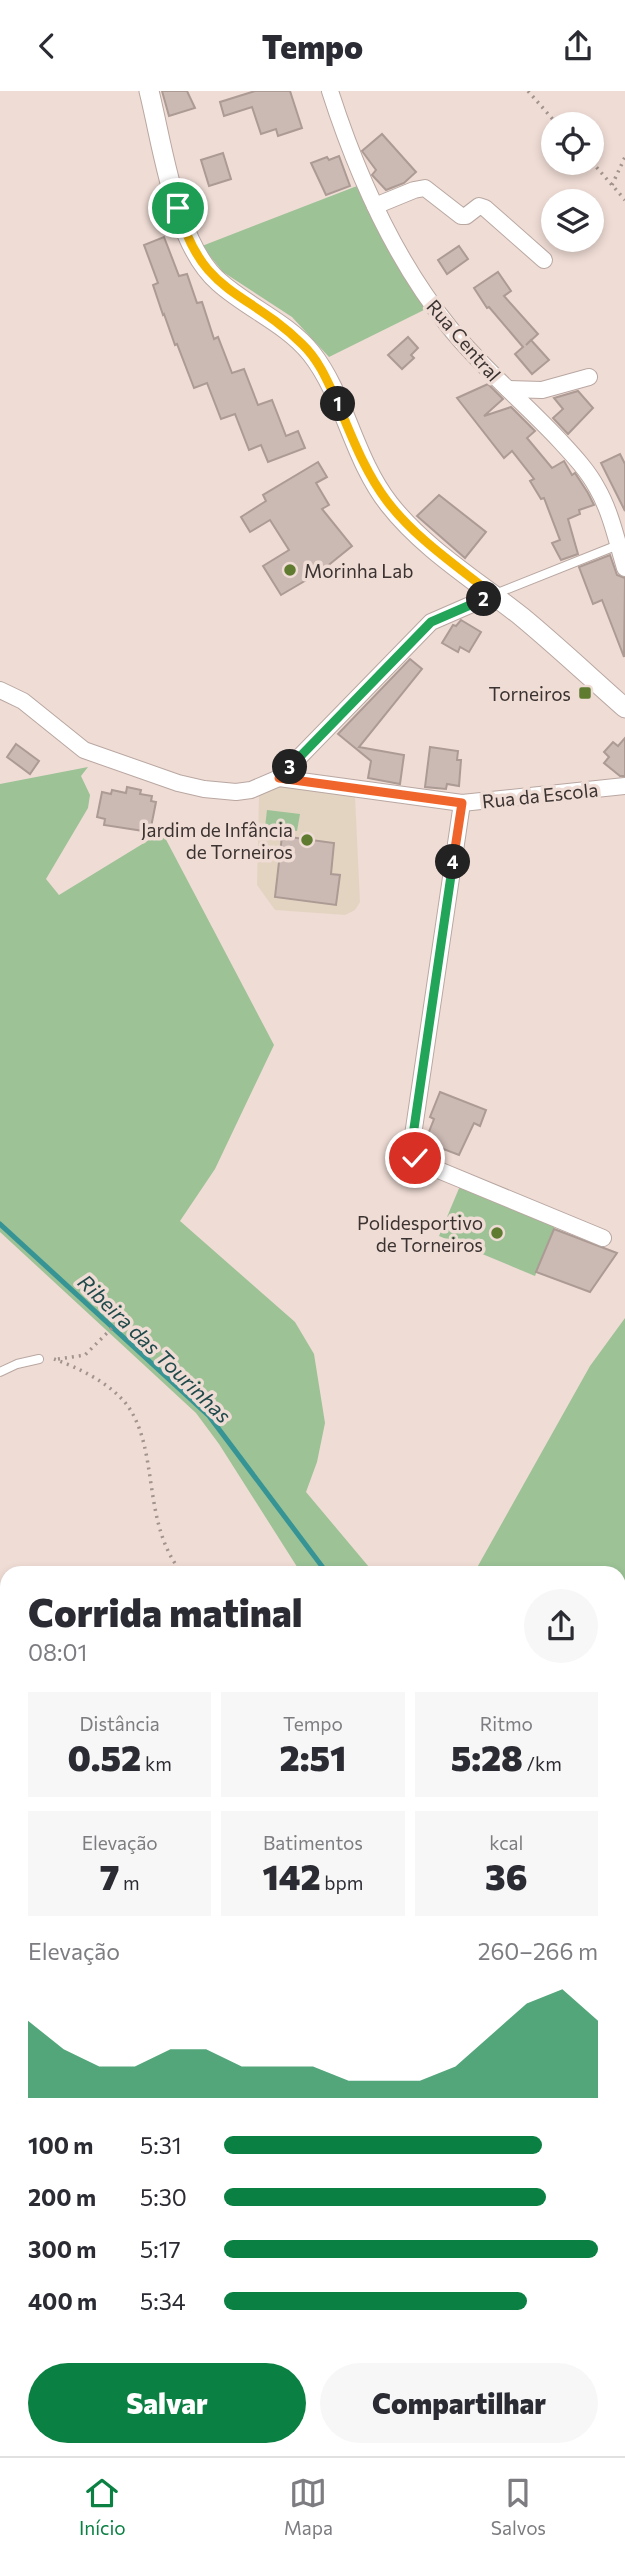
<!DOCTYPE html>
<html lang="pt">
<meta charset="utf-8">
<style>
body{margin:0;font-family:Commissioner,sans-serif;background:#f7f7f7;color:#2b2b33;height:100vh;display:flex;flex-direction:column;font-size:26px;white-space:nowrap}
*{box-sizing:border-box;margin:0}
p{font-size:23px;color:#7c7c81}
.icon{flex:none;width:38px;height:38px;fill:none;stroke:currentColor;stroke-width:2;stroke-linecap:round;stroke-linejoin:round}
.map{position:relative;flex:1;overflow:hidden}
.side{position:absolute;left:0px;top:1475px;width:626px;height:891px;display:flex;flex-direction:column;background:#fff;border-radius:21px 21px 0 0;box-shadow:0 4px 10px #0003}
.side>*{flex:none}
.fabs{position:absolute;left:541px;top:21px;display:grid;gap:14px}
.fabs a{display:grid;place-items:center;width:63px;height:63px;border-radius:50%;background:#fff;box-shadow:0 4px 10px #0003;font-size:35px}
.pin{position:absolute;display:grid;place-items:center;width:60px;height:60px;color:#fff;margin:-30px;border:4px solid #fff;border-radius:50%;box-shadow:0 2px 7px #0007}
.km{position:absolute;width:35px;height:35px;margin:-18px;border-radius:50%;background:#222;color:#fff;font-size:19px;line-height:35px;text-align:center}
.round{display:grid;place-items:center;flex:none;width:74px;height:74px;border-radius:37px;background:#f7f7f7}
.headline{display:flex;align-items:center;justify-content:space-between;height:119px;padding:0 28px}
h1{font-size:38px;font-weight:800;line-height:52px}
.figures{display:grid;grid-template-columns:repeat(3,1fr);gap:10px;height:119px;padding:7px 28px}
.figures div{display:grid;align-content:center;border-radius:0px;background:#f7f7f7;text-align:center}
.figures b{font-size:35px;font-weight:800}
.figures small{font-size:19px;font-weight:400}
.figures p{font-size:19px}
.chart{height:196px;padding:14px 28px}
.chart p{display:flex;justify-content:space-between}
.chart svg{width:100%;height:126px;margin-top:7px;fill:#0b8043;opacity:.7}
.action{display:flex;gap:14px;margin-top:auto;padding:14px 28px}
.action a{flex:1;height:80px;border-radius:42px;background:#0b8043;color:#fff;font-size:28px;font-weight:800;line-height:80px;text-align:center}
.action a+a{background:#f7f7f7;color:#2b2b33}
ul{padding:0 28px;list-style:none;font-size:23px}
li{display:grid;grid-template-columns:112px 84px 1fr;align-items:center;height:52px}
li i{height:18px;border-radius:9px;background:#0b8043}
header{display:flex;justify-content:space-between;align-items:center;height:91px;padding:0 28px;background:#fff;font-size:32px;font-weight:800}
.menu{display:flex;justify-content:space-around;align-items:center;height:98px;border-top:2px solid #e1e1e2;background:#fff;font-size:19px;color:#7c7c81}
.menu a{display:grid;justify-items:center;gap:4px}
.menu .current{color:#0b8043}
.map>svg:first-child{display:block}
.education{fill:#e3d4c2}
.green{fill:#9cc296}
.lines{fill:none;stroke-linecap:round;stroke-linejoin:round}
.stream{stroke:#379495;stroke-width:5}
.building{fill:#cbb9b3;stroke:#ac9a94;stroke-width:2}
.service-casing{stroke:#b9a7a1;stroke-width:10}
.minor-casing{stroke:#b9a7a1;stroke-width:18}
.tertiary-casing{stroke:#b9a7a1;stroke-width:21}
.path{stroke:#a1938e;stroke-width:3.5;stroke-dasharray:2 5;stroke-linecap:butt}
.service{stroke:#fff;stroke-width:8}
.minor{stroke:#fff;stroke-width:16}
.tertiary{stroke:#fff;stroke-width:19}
.split-1-casing{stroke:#fff;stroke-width:14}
.split-2-casing{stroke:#fff;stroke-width:14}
.split-3-casing{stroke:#fff;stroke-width:14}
.split-4-casing{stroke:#fff;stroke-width:14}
.split-5-casing{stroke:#fff;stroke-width:14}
.split-1{stroke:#f5b400;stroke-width:9}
.split-2{stroke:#f5b400;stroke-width:9}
.split-3{stroke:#22a559;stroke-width:9}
.split-4{stroke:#f0652b;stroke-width:9}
.split-5{stroke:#22a559;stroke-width:9}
.poi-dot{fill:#5e7b2f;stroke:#efdcd5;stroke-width:2.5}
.labels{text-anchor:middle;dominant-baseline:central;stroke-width:7;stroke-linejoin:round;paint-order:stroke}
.street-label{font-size:19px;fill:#3b3331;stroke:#efdcd5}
.poi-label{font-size:19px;fill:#3b3331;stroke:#efdcd5;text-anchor:end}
.water-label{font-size:21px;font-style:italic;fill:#1f494a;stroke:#efdcd5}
</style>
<header><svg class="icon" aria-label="back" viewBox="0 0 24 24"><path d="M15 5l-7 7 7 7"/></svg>Tempo<svg class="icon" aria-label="share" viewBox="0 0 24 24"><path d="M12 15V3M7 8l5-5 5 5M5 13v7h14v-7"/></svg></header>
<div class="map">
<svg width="625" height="2365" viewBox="0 0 625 2365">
<rect width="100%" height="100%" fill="#efdcd5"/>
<!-- education -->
<polygon class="education" points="278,695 296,696 355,705 360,811 355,819 345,824 275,819 257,794 259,702"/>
<!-- green -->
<g class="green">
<polygon points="357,95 370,123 428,217 329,266 292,226 223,181 202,155"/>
<polygon points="88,676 81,685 90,704 88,717 46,788 59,804 162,741 274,954 215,1078 180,1130 295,1231 314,1263 325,1332 317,1371 306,1401 374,1482 301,1482 219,1353 196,1322 0,1141 0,693"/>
<polygon points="267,719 300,723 297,740 265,736"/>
<polygon points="460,1095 555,1134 535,1185 439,1145"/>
<polygon points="625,1227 625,1596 620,1598 620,1482 474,1482 590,1275"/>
<polygon points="625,1642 625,2059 620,2056 620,1643"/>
<polygon points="7,2186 8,2359 5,2365 0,2365 0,2190"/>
</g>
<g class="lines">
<!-- stream -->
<g class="stream">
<polyline points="0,1133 209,1325 327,1482"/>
<polyline points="620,1658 625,1657"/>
</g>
</g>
<!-- building -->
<g class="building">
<polygon points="162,0 187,0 195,17 169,25"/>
<polygon points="255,0 290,0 302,37 278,45 276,38 261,43 252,16 224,25 220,11"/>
<polygon points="382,43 416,81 404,92 386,99 372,84 376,79 362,60"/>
<polygon points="223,62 231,88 209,95 201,69"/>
<polygon points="339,65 350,95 326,104 311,72 327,66 329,69"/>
<polygon points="164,146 179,185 187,183 197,212 202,211 214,248 218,246 232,282 244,278 258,314 272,309 286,345 298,340 305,357 268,371 261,354 249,359 235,323 221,328 207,292 194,297 177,253 175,254 164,223 163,224 153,194 158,192 144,154"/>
<polygon points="459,155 468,168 447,183 438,169"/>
<polygon points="498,181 511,200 504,205 538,243 526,254 531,249 549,269 532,283 515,263 523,256 489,216 487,217 474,197"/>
<polygon points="408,246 418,257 411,264 414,267 402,278 388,264"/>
<polygon points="488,293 503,308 484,325 511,316 535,340 527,347 552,377 564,370 572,384 575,382 588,402 594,414 579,419 580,423 568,428 578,463 561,469 552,452 560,449 544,407 541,408 530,390 534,388 512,360 504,367 457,307"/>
<polygon points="578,300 593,317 568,343 553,327 563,318 554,307"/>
<polygon points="620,363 625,373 625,420 601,372"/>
<polygon points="318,371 327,386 316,392 329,414 322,418 352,455 320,481 281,504 263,475 289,459 270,429 250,441 241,426 266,410 263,404"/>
<polygon points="439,404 486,441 465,467 417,425"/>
<polygon points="610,464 617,484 625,487 624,566 602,509 593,513 579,476"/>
<polygon points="461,529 481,541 469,561 460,556 458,561 442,552 453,534 456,535"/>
<polygon points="410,568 422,578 359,656 404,664 400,693 368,687 371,670 338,643"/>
<polygon points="625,647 625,685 620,685 604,672 609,666 604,661 613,651 618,655"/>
<polygon points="16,653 39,670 30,683 7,666"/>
<polygon points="430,656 458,660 457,669 461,669 459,695 447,693 446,698 425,696"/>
<polygon points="127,696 141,699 140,703 152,705 151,710 156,711 150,741 104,734 105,728 97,726 102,701 111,703 112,699 126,702"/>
<polygon points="282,745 334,752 331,783 340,784 336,814 275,806"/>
<polygon points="440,1001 486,1019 480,1035 474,1032 459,1064 425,1051 434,1028 430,1026"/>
<polygon points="554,1138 617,1162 590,1201 536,1181"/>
</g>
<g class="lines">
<!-- service casing -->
<g class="service-casing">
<g id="service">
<polyline points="495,503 618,454"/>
<polyline points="0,1281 17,1273 39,1268"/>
<polyline points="35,2365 37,2359"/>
<polyline points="142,2365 144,2359"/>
<polyline points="277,2365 279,2359"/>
</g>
</g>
<!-- minor casing -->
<g class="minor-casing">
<g id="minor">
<path d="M330,0c27,84 64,168 120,237 33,41 75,75 111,114 13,14 27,29 36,46 14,24 20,54 28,80"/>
<polyline points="375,115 414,99 425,97 461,125 466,125 479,115 485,117 544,169"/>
<polyline points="508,298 542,299 589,286"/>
<polyline points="493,504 431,531 279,687 462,712 625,695"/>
<polyline points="0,599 23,610 84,659 178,692 204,698 236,701 251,699 279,687"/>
<polyline points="462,712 412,1051 413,1064 424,1073 603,1147"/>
</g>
</g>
<!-- tertiary casing -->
<g class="tertiary-casing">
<path id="tertiary" d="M149,0c14,56 26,153 70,191 29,26 68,41 92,71 34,43 42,105 78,151 35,45 88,77 133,113 35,29 69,61 103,91"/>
</g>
<!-- path -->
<g class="path">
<polyline points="528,0 557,33"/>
<polyline points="592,71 625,109"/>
<polyline points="612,94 625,66"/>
<path d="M54,1268c25,9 56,24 73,46 33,45 14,118 55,168"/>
<polyline points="58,1268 85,1264 118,1231"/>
<polyline points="0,1784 7,1783"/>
<polyline points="0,1964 7,1960"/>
<polyline points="620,2056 625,2059"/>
<polyline points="0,2190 7,2186"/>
<polyline points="620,2222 625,2214"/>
<polyline points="620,2332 625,2323"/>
<polyline points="544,2359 558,2365"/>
<polyline points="572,2359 608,2365"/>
<polyline points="551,2362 568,2359"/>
</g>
<!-- service -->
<use href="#service" class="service"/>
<!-- minor -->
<use href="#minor" class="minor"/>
<!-- tertiary -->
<use href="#tertiary" class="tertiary"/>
</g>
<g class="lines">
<!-- split-1 casing -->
<g class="split-1-casing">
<path id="split-1" d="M178,117c24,88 68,81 124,136 17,16 26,38 36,60"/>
</g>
<!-- split-2 casing -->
<g class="split-2-casing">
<path id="split-2" d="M338,313c14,33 27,68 49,97 28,37 70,65 106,94l-9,4"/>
</g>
<!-- split-3 casing -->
<g class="split-3-casing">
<polyline id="split-3" points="290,676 431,531 484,508"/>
</g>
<!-- split-4 casing -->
<g class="split-4-casing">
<polyline id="split-4" points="290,676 279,687 462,712 453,771"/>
</g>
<!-- split-5 casing -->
<g class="split-5-casing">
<polyline id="split-5" points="415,1067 412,1051 453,771"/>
</g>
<!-- split-1 -->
<use href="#split-1" class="split-1"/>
<!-- split-2 -->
<use href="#split-2" class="split-2"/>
<!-- split-3 -->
<use href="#split-3" class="split-3"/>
<!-- split-4 -->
<use href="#split-4" class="split-4"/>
<!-- split-5 -->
<use href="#split-5" class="split-5"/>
</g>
<!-- markers -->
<g class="poi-dot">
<circle cx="290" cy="479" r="7"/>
<rect x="578" y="595" width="14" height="14" rx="3.5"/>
<circle cx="307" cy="749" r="7"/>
<circle cx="497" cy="1142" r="7"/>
</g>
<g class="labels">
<!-- street labels -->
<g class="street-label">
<text transform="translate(464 249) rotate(49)">Rua Central</text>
<text transform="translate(540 704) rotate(-6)">Rua da Escola</text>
</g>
<!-- poi labels -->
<g class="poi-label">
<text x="304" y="479" text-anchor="start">Morinha Lab</text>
<text x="571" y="602">Torneiros</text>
<text x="293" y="738">Jardim de Infância<tspan x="293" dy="22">de Torneiros</tspan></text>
<text x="483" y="1131">Polidesportivo<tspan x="483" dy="22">de Torneiros</tspan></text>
</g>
<!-- water labels -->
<g class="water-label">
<text transform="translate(155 1257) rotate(44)">Ribeira das Tourinhas</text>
</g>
</g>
</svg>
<div class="fabs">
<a><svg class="icon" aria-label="locate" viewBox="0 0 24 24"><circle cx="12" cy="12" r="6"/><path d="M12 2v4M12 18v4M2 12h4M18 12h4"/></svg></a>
<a><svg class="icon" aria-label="layers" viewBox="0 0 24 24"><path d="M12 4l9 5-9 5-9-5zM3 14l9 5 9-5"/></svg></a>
</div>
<div class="pin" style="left:178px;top:117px;background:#1e9e55"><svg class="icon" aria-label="arrive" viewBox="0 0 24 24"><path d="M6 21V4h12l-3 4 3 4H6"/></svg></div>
<div class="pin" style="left:415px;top:1067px;background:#d93025"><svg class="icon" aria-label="check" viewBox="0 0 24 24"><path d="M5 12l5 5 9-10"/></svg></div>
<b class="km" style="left:338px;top:313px">1</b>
<b class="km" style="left:484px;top:508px">2</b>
<b class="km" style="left:290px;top:676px">3</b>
<b class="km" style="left:453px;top:771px">4</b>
<section class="side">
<div class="headline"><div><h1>Corrida matinal</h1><p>08:01</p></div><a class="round"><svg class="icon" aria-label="share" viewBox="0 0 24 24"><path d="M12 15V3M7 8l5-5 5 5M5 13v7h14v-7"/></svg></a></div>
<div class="figures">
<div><p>Distância</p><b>0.52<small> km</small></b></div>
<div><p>Tempo</p><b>2:51</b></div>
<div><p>Ritmo</p><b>5:28<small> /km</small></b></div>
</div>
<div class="figures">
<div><p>Elevação</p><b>7<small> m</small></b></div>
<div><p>Batimentos</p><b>142<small> bpm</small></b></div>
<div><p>kcal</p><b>36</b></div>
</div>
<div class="chart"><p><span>Elevação</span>260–266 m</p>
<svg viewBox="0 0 160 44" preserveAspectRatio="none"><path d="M0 44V17L10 27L20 33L30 33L40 27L50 27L60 33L70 33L80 33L90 38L100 38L110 38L120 33L130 22L140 11L150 6L160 17V44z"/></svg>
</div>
<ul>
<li><b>100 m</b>5:31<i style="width:85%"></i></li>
<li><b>200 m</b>5:30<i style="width:86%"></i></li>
<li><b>300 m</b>5:17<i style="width:100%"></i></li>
<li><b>400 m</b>5:34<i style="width:81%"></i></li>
</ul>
<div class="action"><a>Salvar</a><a>Compartilhar</a></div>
</section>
</div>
<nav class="menu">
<a class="current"><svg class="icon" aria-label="home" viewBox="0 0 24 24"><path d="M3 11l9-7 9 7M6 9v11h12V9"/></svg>Início</a>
<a><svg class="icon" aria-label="map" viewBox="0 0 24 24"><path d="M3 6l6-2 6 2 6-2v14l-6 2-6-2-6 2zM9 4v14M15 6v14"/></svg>Mapa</a>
<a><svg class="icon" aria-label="saved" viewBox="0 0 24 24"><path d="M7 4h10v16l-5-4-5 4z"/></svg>Salvos</a>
</nav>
